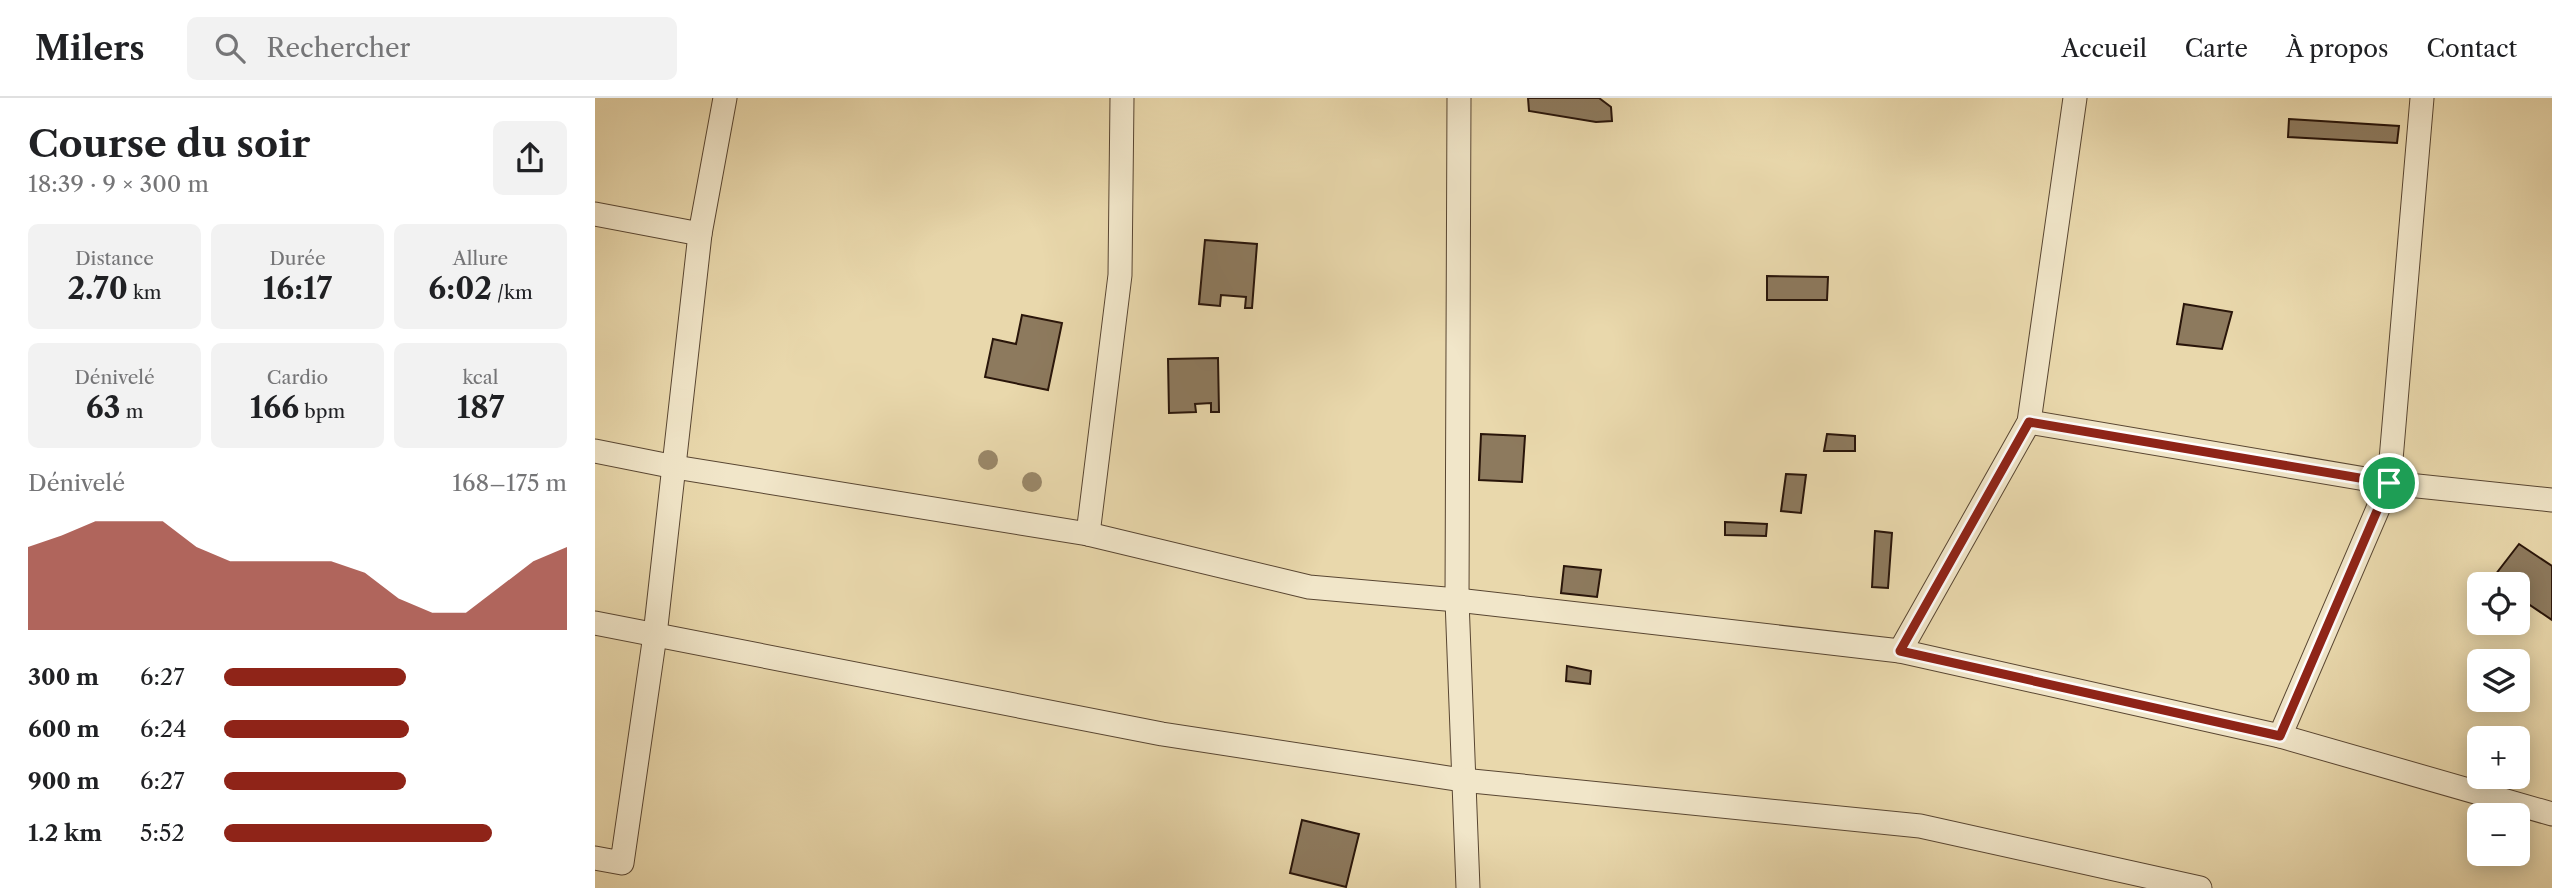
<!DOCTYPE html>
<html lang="fr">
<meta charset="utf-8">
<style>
body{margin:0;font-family:"Libre Caslon Text",serif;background:#f2f2f2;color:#202124;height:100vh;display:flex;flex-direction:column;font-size:26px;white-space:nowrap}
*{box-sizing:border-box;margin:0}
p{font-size:23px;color:#757577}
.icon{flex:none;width:38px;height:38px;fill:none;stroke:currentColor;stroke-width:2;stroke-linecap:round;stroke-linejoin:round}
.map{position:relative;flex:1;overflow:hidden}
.panel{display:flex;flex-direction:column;background:#fff;width:595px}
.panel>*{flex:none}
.controls{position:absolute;left:1872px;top:474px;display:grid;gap:14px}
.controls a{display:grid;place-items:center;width:63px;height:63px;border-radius:10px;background:#fff;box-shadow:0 4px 18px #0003;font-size:35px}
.pin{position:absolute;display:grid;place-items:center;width:60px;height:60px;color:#fff;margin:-30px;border:4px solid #fff;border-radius:50%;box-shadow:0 2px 7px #0007}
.round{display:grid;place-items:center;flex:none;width:74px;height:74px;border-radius:10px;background:#f2f2f2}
.summary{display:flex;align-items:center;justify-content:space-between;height:119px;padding:0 28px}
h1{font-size:38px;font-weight:700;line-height:52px}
.stats{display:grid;grid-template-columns:repeat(3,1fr);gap:10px;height:119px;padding:7px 28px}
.stats div{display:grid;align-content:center;border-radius:10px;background:#f2f2f2;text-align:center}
.stats b{font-size:30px;font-weight:700}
.stats small{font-size:19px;font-weight:400}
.stats p{font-size:19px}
.chart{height:196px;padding:14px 28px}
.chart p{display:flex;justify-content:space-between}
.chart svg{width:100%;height:126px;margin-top:7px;fill:#8f2418;opacity:.7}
ul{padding:0 28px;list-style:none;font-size:23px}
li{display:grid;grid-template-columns:112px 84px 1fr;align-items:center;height:52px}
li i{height:18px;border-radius:9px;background:#8f2418}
header{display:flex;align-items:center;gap:42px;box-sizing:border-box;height:98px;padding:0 35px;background:#fff;border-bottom:2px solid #e0e0e0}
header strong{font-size:33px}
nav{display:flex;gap:38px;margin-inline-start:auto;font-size:24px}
.search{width:490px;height:63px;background:#f2f2f2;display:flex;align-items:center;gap:18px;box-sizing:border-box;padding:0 24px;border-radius:10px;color:#757577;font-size:26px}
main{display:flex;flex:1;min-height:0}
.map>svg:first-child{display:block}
.building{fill:#8d7a5e;stroke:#29150a;stroke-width:2}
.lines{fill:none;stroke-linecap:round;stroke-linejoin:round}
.street-casing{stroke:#594632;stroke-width:25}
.street{stroke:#f1e6c9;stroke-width:23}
.tree{fill:#9a8869}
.route-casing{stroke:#fff;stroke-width:14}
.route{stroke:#8f2418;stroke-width:9}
</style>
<header>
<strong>Milers</strong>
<div class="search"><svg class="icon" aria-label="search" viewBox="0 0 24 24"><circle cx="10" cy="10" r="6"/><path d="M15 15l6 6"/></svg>Rechercher</div>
<nav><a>Accueil</a><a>Carte</a><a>À propos</a><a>Contact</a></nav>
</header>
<main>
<section class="panel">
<div class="summary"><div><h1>Course du soir</h1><p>18:39 · 9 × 300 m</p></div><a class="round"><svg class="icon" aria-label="share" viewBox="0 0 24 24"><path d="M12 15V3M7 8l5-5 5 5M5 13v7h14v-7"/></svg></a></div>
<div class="stats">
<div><p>Distance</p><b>2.70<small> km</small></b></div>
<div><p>Durée</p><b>16:17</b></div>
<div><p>Allure</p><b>6:02<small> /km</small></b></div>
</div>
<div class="stats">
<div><p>Dénivelé</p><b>63<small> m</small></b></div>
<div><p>Cardio</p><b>166<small> bpm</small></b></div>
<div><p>kcal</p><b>187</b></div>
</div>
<div class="chart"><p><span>Dénivelé</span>168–175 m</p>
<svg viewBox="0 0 160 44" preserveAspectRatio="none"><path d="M0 44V15L10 11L20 6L30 6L40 6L50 15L60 20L70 20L80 20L90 20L100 24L110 33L120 38L130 38L140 29L150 20L160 15V44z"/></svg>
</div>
<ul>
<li><b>300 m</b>6:27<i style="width:53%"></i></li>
<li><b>600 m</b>6:24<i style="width:54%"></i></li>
<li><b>900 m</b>6:27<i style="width:53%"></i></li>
<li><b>1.2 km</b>5:52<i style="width:78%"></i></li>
</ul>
</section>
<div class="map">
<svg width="1957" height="790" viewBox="0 0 1957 790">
<rect width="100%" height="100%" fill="#e9d8ac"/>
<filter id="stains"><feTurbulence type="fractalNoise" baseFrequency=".00286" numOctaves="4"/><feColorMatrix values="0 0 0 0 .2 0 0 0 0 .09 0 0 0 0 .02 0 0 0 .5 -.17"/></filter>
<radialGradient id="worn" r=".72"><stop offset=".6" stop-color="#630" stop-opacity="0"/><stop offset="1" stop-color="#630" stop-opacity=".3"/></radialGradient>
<!-- building -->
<g class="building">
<polygon points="933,0 1004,0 1016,9 1017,23 1001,24 934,13"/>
<polygon points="1694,21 1804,28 1802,45 1693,39"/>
<polygon points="610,142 662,146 657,210 650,210 651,199 626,197 625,208 604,206"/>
<polygon points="1172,178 1233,179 1232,202 1172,202"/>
<polygon points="1589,206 1637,214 1627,251 1582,246"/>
<polygon points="427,217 467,225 453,292 390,279 398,241 421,246"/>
<polygon points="623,260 624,314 616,314 616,305 600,306 601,314 574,315 573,261"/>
<polygon points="886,336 930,338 927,384 884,382"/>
<polygon points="1232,336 1260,338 1260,353 1229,353"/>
<polygon points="1191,376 1211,377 1206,415 1186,413"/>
<polygon points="1130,424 1172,426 1171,438 1130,437"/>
<polygon points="1280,433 1297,435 1293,490 1277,489"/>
<polygon points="1924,446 1957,468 1957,522 1923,499 1923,486 1904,486 1897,481"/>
<polygon points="969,468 1006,472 1002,499 966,495"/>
<polygon points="972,568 996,573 995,586 971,583"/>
<polygon points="707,722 764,736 751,789 695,775"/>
</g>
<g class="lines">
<!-- street casing -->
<g class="street-casing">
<g id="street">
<polyline points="864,0 862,502 873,790"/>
<polyline points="0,116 105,136"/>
<polyline points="1434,324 1794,385 1957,402"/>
<polyline points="0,353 80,369 493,436 714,489 862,502 1305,553 1685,638 1957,716"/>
<polyline points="493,436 525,177 527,0"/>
<polyline points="0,525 567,636 867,682 1325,728 1605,790"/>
<polyline points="1305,553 1434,324 1480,0"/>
<polyline points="1685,638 1794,385 1827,0"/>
<polyline points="0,760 27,765 60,537 105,136 130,0"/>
</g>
</g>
<!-- street -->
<use href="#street" class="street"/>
</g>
<!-- trees -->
<g class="tree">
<circle cx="393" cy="362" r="10"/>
<circle cx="437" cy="384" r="10"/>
</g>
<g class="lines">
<!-- route casing -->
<g class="route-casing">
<polygon id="route" points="1434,324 1794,385 1685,638 1305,553"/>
</g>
<!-- route -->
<use href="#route" class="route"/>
</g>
<rect width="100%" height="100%" filter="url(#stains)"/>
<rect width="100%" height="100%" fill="url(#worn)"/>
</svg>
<div class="controls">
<a><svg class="icon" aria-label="locate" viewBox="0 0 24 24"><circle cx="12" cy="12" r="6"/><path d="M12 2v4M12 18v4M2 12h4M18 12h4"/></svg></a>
<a><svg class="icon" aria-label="layers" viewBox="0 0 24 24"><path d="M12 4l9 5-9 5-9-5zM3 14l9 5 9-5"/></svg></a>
<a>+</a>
<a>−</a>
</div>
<div class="pin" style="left:1794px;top:385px;background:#1e9e55"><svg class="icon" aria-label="arrive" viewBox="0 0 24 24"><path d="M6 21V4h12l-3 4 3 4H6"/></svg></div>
</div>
</main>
